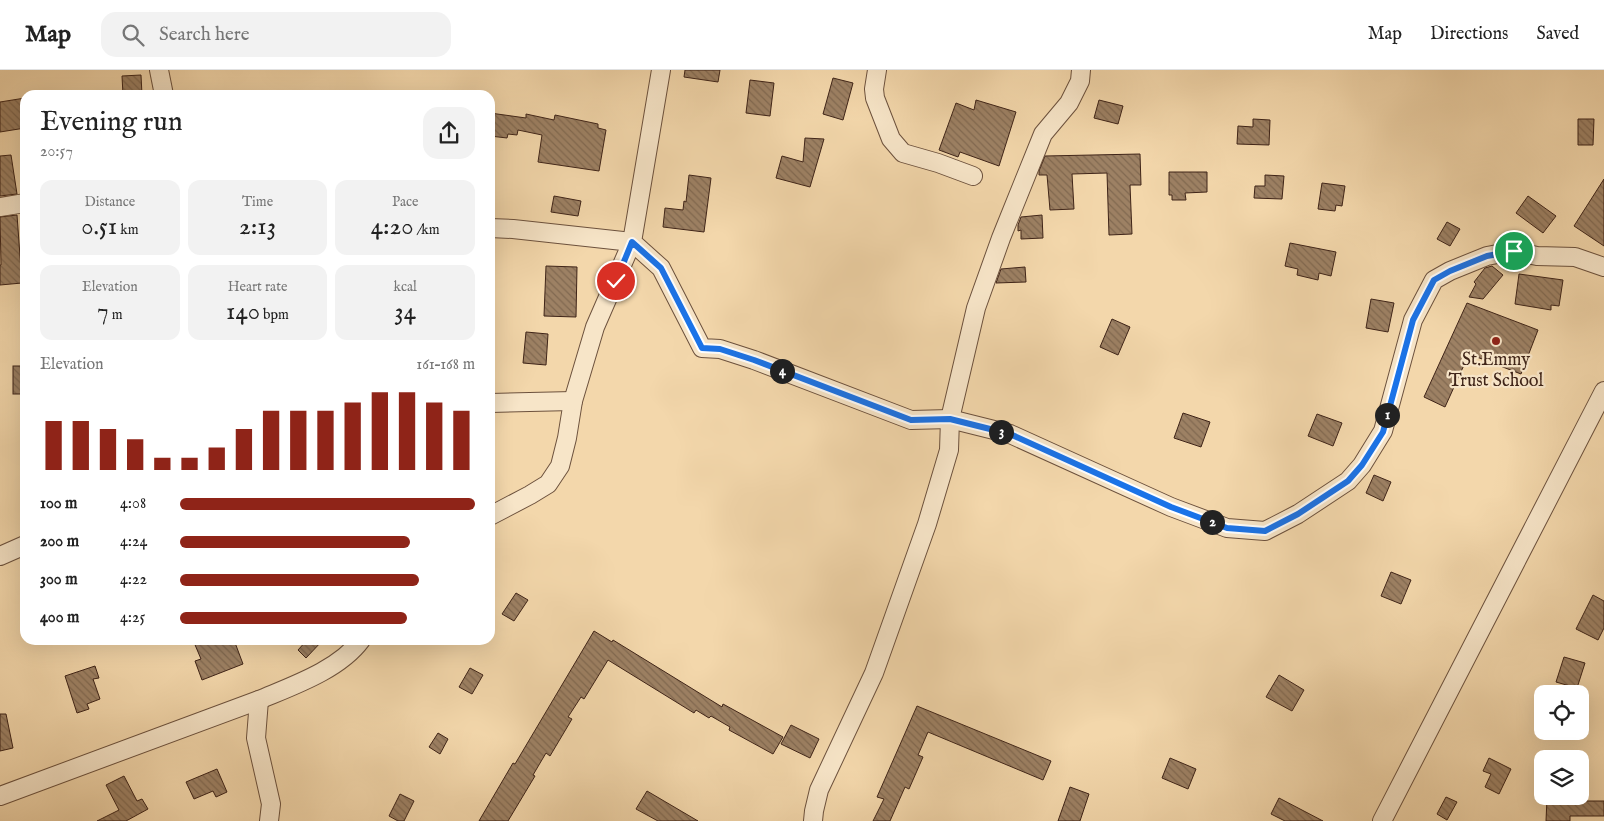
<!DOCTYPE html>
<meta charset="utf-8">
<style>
body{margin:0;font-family:"IM FELL English",serif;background:#f2f2f2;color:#222;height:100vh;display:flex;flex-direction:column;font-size:19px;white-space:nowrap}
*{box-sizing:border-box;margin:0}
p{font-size:16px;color:#767676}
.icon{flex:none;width:28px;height:28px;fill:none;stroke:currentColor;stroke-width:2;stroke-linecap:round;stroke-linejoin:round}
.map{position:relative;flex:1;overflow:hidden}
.side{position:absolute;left:20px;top:20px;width:475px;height:555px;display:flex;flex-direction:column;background:#fff;border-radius:15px;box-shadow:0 5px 20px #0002}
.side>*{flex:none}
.tools{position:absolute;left:1534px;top:615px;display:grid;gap:10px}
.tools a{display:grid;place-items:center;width:55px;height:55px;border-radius:10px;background:#fff;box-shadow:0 5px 20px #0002;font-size:25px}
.pin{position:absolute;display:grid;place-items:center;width:42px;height:42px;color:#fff;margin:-21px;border:2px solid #fff;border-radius:50%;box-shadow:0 1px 5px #0007}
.km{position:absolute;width:25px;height:25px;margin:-12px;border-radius:50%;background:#222;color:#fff;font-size:14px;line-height:25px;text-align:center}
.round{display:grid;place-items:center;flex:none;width:52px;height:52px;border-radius:15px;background:#f2f2f2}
.summary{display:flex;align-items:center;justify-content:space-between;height:85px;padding:0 20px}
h1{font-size:28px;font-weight:600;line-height:38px}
.metrics{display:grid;grid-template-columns:repeat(3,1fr);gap:8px;height:85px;padding:5px 20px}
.metrics div{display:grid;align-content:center;border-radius:12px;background:#f2f2f2;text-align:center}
.metrics b{font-size:25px;font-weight:600}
.metrics small{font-size:14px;font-weight:400}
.metrics p{font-size:14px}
.chart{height:140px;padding:10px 20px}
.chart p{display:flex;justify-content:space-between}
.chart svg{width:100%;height:90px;margin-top:5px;stroke:#8f2418;stroke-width:6}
ul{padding:0 20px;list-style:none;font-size:16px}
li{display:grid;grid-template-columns:80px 60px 1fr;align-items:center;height:38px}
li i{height:12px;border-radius:6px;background:#8f2418}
header{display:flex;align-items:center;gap:30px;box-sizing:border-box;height:70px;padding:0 25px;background:#fff;border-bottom:1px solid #e0e0e0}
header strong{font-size:24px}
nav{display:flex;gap:28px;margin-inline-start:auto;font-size:18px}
.search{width:350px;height:45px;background:#f2f2f2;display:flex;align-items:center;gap:12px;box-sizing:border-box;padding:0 18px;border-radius:15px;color:#767676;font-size:19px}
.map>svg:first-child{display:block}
.building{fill:url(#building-back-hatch);stroke:#3f2418}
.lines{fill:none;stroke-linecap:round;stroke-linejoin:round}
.minor-casing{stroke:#6c513d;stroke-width:20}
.minor{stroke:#f7e5c8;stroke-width:18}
.route-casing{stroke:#fff;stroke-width:10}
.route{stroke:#1a73e8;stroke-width:6}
.poi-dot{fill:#8f2418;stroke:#f7e5c8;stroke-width:2}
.labels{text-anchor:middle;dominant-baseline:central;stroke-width:4.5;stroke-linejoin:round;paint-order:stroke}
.poi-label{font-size:18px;fill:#3f2418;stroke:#f7e5c8}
</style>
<header>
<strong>Map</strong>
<div class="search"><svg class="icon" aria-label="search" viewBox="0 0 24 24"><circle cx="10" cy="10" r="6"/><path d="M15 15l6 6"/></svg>Search here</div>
<nav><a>Map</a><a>Directions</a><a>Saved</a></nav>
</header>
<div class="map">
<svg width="1604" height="751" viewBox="0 0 1604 751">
<defs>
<pattern id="building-back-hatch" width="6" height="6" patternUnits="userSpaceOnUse" patternTransform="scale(1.25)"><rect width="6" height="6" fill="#9d8164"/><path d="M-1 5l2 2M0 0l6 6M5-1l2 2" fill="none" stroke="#816951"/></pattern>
</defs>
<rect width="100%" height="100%" fill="#f3d7ab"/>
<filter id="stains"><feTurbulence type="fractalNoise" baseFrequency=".004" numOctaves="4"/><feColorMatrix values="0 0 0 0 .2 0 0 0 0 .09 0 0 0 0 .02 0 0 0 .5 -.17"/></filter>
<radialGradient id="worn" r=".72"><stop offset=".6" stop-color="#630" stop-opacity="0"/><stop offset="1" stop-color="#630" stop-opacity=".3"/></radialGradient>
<!-- building -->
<g class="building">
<polygon points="685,0 720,0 718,12 684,7"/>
<polygon points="141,5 142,25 123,25 122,6"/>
<polygon points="833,8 853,13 843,50 823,44"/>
<polygon points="750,10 774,13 770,46 746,43"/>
<polygon points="25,28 25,58 0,62 0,32"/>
<polygon points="976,30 1016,42 999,96 960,82 958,87 939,80 956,33 974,40"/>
<polygon points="1099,30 1123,36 1118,54 1094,48"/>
<polygon points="490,43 526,48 526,44 554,50 555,45 598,54 598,58 606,60 599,101 538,92 542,65 518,60 517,65 508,64 507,68 490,66"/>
<polygon points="1253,49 1270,50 1269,75 1237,74 1238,56 1253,57"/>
<polygon points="1578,49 1594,49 1593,75 1578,75"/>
<polygon points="805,68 824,69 810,117 776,108 782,86 803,92"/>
<polygon points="1140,84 1141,115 1130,115 1132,164 1109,165 1107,103 1072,104 1074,139 1050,140 1047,105 1039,105 1039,101 1045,86"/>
<polygon points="11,85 17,124 0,126 0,86"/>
<polygon points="1169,102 1207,102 1207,122 1185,123 1186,130 1172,130 1172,125 1169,125"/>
<polygon points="689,105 711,108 704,162 663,157 665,138 683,140 684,131 686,132"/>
<polygon points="1265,105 1284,106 1282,129 1254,128 1255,116 1265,116"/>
<polygon points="1604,109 1604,176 1574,156"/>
<polygon points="1322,113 1345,116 1342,136 1336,135 1335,141 1318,139"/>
<polygon points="554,126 581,131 578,146 551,142"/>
<polygon points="1528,126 1556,146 1543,163 1516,143"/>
<polygon points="17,145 22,213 0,215 0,195 1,195 0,147"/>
<polygon points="1042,145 1043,168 1021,169 1021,160 1018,161 1018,155 1021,147"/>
<polygon points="1447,152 1460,159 1450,176 1437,169"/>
<polygon points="1290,173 1336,182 1331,206 1319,203 1318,210 1297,205 1298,199 1285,196"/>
<polygon points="546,196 577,197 576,247 544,246"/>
<polygon points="1492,196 1503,205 1483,229 1469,227 1476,214 1474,212 1485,198"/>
<polygon points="1025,197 1026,212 996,213 1001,199"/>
<polygon points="1519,204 1563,210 1559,236 1551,235 1551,240 1515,234"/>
<polygon points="1371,229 1394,233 1388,262 1366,258"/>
<polygon points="1467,233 1538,260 1521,304 1469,284 1445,337 1424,327"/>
<polygon points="1112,249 1130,257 1118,285 1100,277"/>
<polygon points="526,262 548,264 546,295 523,293"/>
<rect x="13" y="296" width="12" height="28"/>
<polygon points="1183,343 1210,352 1201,377 1174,368"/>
<polygon points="1317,344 1342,353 1333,376 1308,366"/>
<polygon points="1374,405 1391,412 1383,431 1366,423"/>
<polygon points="1391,502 1411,510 1401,534 1381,526"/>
<polygon points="516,523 528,530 514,551 502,544"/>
<polygon points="1593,525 1604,531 1604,558 1598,570 1576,559"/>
<polygon points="594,561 612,572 613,570 722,637 723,634 783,667 773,684 729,660 730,657 711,646 709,648 696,640 694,643 608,590 584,629 581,627 568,647 572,649 550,686 546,683 533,705 535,706 508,751 479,751 513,693 515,694"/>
<polygon points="193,570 234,570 243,594 202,610 195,591 201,589"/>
<polygon points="307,570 323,570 306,588 298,580"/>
<polygon points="1564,587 1585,593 1577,618 1556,612"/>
<polygon points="95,596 99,608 93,609 100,629 87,634 89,639 77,643 65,606"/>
<polygon points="470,598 483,605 472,624 459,617"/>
<polygon points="1279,605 1304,620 1292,641 1266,627"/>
<polygon points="917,636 1051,691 1043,710 928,662 918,685 923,687 909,719 905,717 890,751 873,751 884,729 877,727"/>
<polygon points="0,644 6,644 13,678 0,681"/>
<polygon points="791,655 819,669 810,688 781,674"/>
<polygon points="438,663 448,669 440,684 429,677"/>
<polygon points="1170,688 1196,699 1188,719 1162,708"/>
<polygon points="1489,688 1511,699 1499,724 1485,717 1491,704 1483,701"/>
<polygon points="217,699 227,722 216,727 213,721 194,729 186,712"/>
<polygon points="124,706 137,731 142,729 148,739 126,751 97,751 119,740 106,715"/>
<polygon points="1070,717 1089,724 1080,751 1058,751"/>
<polygon points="647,721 698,751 658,751 636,739"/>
<polygon points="400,724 414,731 404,751 398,751 389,746"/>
<polygon points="1446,727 1457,732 1447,750 1437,744"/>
<polygon points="1279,728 1323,751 1285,751 1271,744"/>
<polygon points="1547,728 1570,729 1570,731 1604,731 1604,746 1570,746 1570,751 1546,751"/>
</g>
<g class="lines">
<!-- minor casing -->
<g class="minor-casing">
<g id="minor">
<polyline points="159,0 164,25"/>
<polyline points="661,0 632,172 661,198 702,278 720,279 754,290 911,350 950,349 1010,364 1171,437 1227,458 1265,461 1298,444 1348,411 1362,395 1383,361 1413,250 1434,210 1450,201 1487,186 1513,181 1537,186 1575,187 1604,197"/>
<polyline points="877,0 874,19 875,28 891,69 903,83 938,93 973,106"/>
<polyline points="0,137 25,133"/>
<polyline points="490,158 513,159 632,172 595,257 573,331 567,368 560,396 548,414 530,425 490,446"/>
<polyline points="490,333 573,331"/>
<polyline points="0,486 25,475"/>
<polyline points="259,630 256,668 271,734 269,751"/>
<path d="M0,726l259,-96c33,-14 80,-30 102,-60"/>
<polyline points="813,751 814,741 819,720 874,603 927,454 949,380 950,349 976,238 1001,168 1043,64 1069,33 1080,11 1081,0"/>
<polyline points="1382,751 1604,321"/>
</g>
</g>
<!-- minor -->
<use href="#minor" class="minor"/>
</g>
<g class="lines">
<!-- route casing -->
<g class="route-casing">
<polyline id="route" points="616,211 632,172 661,198 702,278 720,279 754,290 911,350 950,349 1010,364 1171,437 1227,458 1265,461 1298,444 1348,411 1362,395 1383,362 1413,250 1434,210 1450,201 1487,186 1514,181"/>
</g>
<!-- route -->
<use href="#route" class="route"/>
</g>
<!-- markers -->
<circle class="poi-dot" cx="1496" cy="271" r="5"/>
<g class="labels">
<!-- poi labels -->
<g class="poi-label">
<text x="1496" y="290">St.Emmy<tspan x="1496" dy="21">Trust School</tspan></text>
</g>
</g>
<rect width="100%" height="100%" filter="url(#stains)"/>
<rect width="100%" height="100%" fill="url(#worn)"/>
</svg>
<div class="tools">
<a><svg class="icon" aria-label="locate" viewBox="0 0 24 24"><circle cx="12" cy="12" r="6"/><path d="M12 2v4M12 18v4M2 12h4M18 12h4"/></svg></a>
<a><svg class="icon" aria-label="layers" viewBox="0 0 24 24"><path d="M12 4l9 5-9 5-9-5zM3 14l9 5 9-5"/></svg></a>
</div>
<div class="pin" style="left:1514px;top:181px;background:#1e9e55"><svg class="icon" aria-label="arrive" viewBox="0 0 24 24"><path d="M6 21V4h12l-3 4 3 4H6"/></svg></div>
<div class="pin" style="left:616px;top:211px;background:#d93025"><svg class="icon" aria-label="check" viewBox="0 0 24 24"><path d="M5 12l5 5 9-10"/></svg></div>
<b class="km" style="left:1387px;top:345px">1</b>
<b class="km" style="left:1212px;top:452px">2</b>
<b class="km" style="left:1001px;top:362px">3</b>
<b class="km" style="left:782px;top:301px">4</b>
<section class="side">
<div class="summary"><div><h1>Evening run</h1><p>20:57</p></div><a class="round"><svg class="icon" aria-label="share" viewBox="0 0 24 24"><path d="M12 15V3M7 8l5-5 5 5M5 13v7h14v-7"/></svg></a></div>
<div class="metrics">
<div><p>Distance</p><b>0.51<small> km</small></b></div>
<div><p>Time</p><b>2:13</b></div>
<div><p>Pace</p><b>4:20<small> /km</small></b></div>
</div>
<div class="metrics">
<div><p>Elevation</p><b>7<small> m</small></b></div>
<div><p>Heart rate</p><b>140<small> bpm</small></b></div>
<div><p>kcal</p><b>34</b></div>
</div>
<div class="chart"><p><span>Elevation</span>161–168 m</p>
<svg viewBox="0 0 160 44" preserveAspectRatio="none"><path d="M5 44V20M15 44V20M25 44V24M35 44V29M45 44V38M55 44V38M65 44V33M75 44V24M85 44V15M95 44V15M105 44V15M115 44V11M125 44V6M135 44V6M145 44V11M155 44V15"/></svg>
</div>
<ul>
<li><b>100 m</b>4:08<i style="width:100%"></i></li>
<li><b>200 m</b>4:24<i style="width:78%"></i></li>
<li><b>300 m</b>4:22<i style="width:81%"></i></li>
<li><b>400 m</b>4:25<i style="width:77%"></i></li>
</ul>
</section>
</div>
